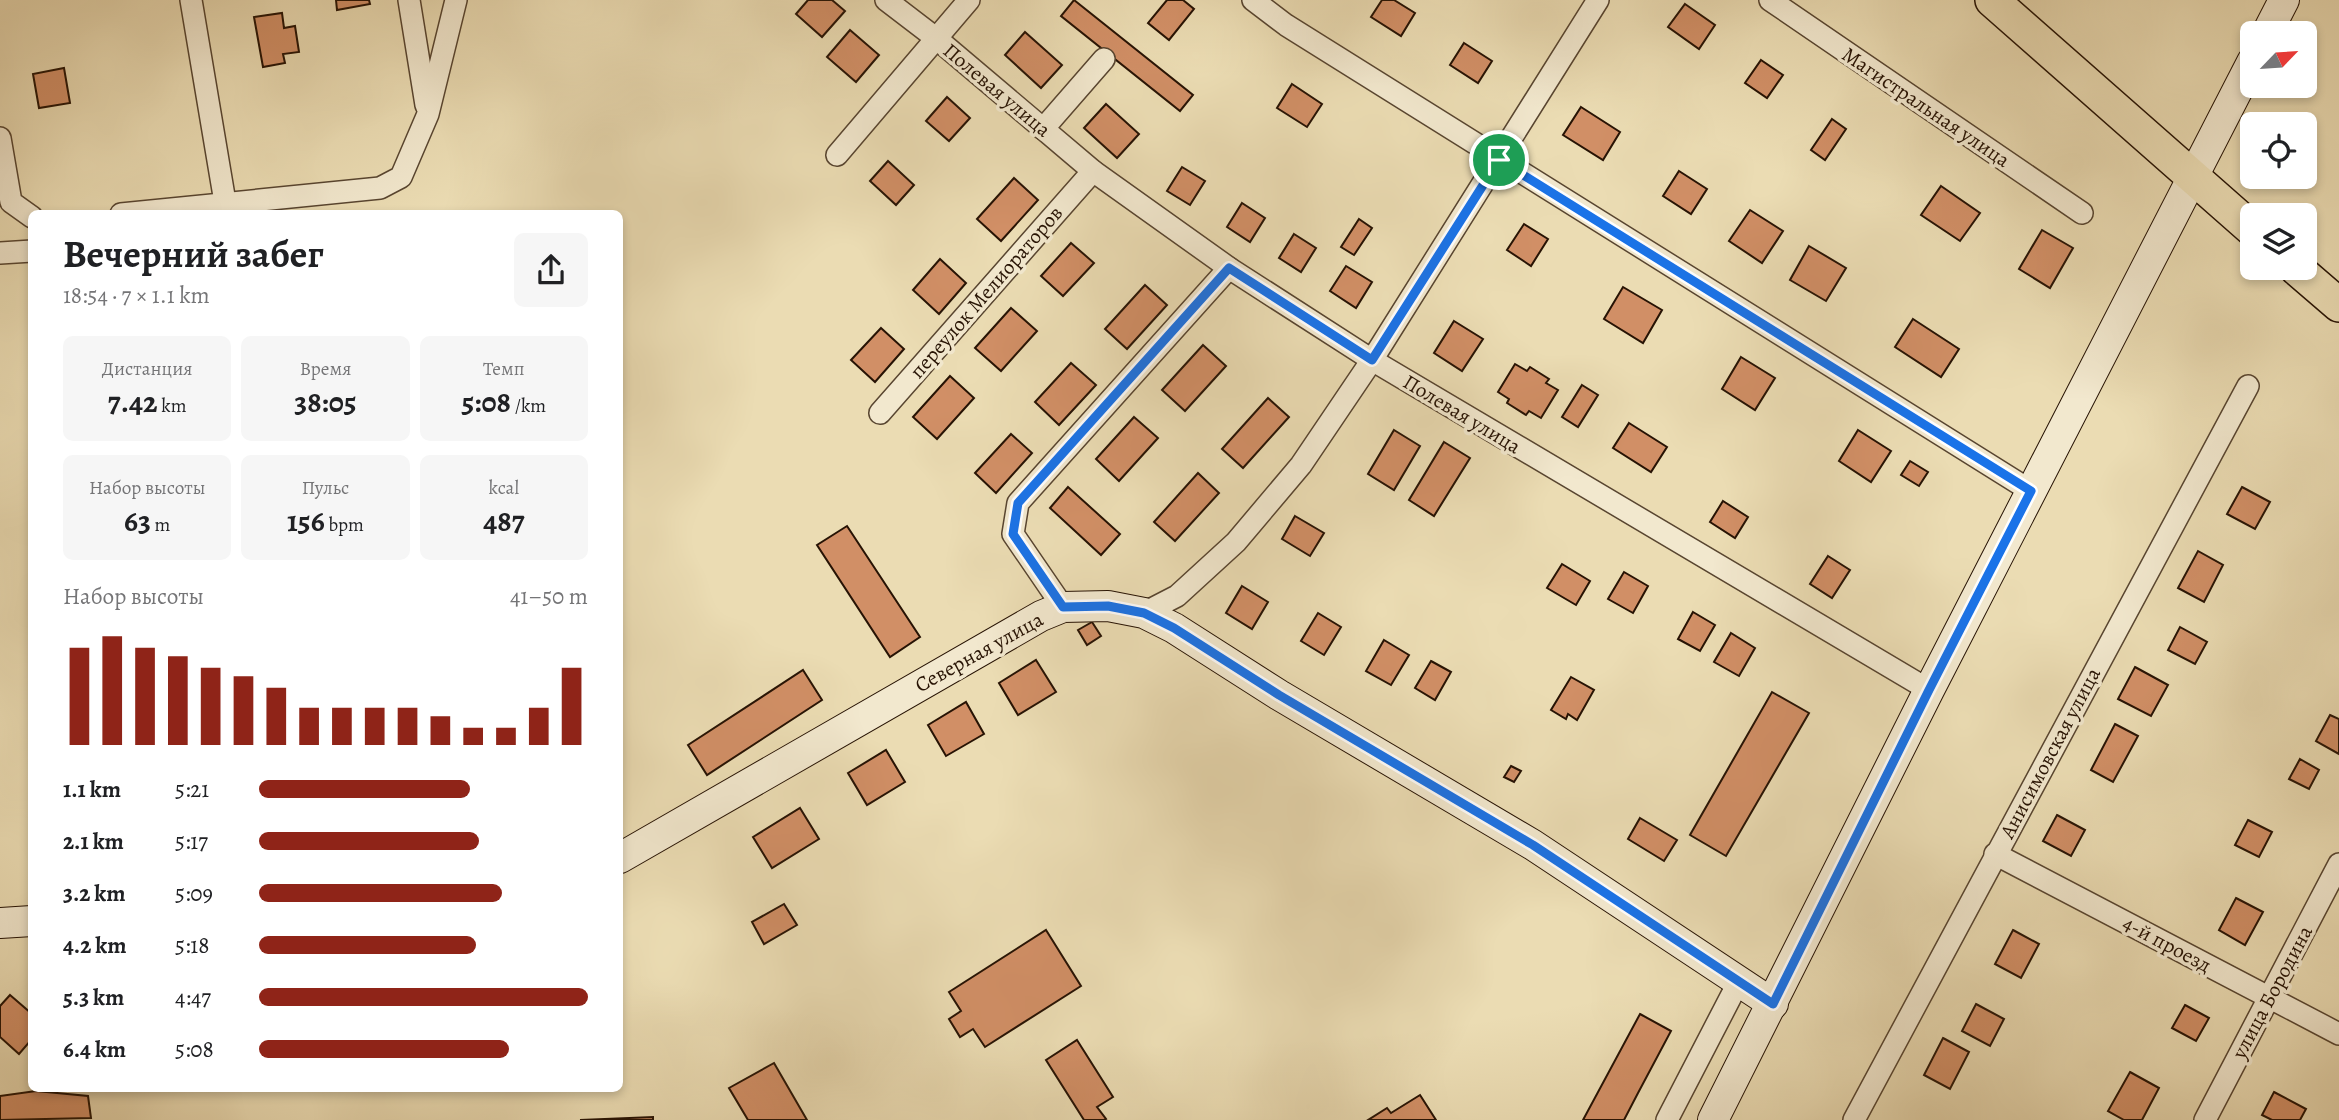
<!DOCTYPE html>
<html lang="ru">
<meta charset="utf-8">
<style>
body{margin:0;font-family:Alegreya,serif;background:#f6f6f6;color:#202124;height:100vh;display:flex;flex-direction:column;font-size:26px;white-space:nowrap}
*{box-sizing:border-box;margin:0}
p{font-size:23px;color:#757577}
.icon{flex:none;width:38px;height:38px;fill:none;stroke:currentColor;stroke-width:2;stroke-linecap:round;stroke-linejoin:round}
.map{position:relative;flex:1;overflow:hidden}
.drawer{position:absolute;left:28px;top:210px;width:595px;height:882px;display:flex;flex-direction:column;background:#fff;border-radius:10px;box-shadow:0 4px 10px #0003}
.drawer>*{flex:none}
.needle{width:46px;rotate:65deg}
.controls{position:absolute;left:2240px;top:21px;display:grid;gap:14px}
.controls a{display:grid;place-items:center;width:77px;height:77px;border-radius:10px;background:#fff;box-shadow:0 4px 10px #0003;font-size:35px}
.pin{position:absolute;display:grid;place-items:center;width:60px;height:60px;color:#fff;margin:-30px;border:4px solid #fff;border-radius:50%;box-shadow:0 2px 7px #0007}
.round{display:grid;place-items:center;flex:none;width:74px;height:74px;border-radius:10px;background:#f6f6f6}
.headline{display:flex;align-items:center;justify-content:space-between;height:119px;padding:0 35px}
h1{font-size:38px;font-weight:600;line-height:52px}
.figures{display:grid;grid-template-columns:repeat(3,1fr);gap:10px;height:119px;padding:7px 35px}
.figures div{display:grid;align-content:center;border-radius:10px;background:#f6f6f6;text-align:center}
.figures b{font-size:30px;font-weight:600}
.figures small{font-size:19px;font-weight:400}
.figures p{font-size:19px}
.chart{height:196px;padding:14px 35px}
.chart p{display:flex;justify-content:space-between}
.chart svg{width:100%;height:126px;margin-top:7px;stroke:#8f2418;stroke-width:6}
ul{padding:0 35px;list-style:none;font-size:23px}
li{display:grid;grid-template-columns:112px 84px 1fr;align-items:center;height:52px}
li i{height:18px;border-radius:9px;background:#8f2418}
.map>svg:first-child{display:block}
.building{fill:#d18f66;stroke:#271304;stroke-width:2}
.lines{fill:none;stroke-linecap:round;stroke-linejoin:round}
.street-casing{stroke:#584530;stroke-width:24}
.secondary-casing{stroke:#271304;stroke-width:32}
.primary-casing{stroke:#271304;stroke-width:36}
.street{stroke:#f2e8ce;stroke-width:21}
.secondary{stroke:#f2e8ce;stroke-width:30}
.primary{stroke:#ebdcb3;stroke-width:33}
.route-casing{stroke:#fff;stroke-width:14}
.route{stroke:#1a73e8;stroke-width:9}
.labels{text-anchor:middle;dominant-baseline:central;stroke-width:7;stroke-linejoin:round;paint-order:stroke}
.street-label{font-size:21px;fill:#271304;stroke:#f2e8ce}
</style>
<div class="map">
<svg width="2339" height="1120" viewBox="0 0 2339 1120">
<rect width="100%" height="100%" fill="#ebdcb3"/>
<filter id="stains"><feTurbulence type="fractalNoise" baseFrequency=".00286" numOctaves="4"/><feColorMatrix values="0 0 0 0 .2 0 0 0 0 .09 0 0 0 0 .02 0 0 0 .5 -.17"/></filter>
<radialGradient id="worn" r=".72"><stop offset=".6" stop-color="#630" stop-opacity="0"/><stop offset="1" stop-color="#630" stop-opacity=".3"/></radialGradient>
<!-- building -->
<g class="building">
<polygon points="336,0 369,0 370,4 337,10"/>
<polygon points="808,0 832,0 845,11 822,37 796,14"/>
<polygon points="1074,0 1193,95 1180,111 1061,16"/>
<polygon points="1167,0 1183,0 1194,9 1169,40 1148,23"/>
<polygon points="1382,0 1394,0 1415,13 1401,36 1371,17"/>
<polygon points="1685,4 1715,25 1699,49 1668,27"/>
<polygon points="282,13 284,28 295,26 299,52 283,54 285,63 263,67 254,17"/>
<polygon points="850,30 879,55 856,82 827,57"/>
<polygon points="1025,32 1062,65 1041,88 1005,55"/>
<polygon points="1464,43 1492,61 1478,83 1450,65"/>
<polygon points="1761,60 1783,75 1767,98 1745,83"/>
<polygon points="64,68 70,103 39,108 33,74"/>
<polygon points="1292,84 1322,104 1307,127 1277,108"/>
<polygon points="947,97 970,118 949,141 926,121"/>
<polygon points="1106,104 1139,134 1117,158 1084,128"/>
<polygon points="1581,107 1620,132 1603,160 1563,135"/>
<polygon points="1832,119 1846,129 1825,160 1811,150"/>
<polygon points="888,161 914,185 896,205 870,181"/>
<polygon points="1182,167 1205,181 1190,205 1167,191"/>
<polygon points="1679,171 1707,189 1691,214 1663,196"/>
<polygon points="1014,178 1038,200 1001,241 977,219"/>
<polygon points="1941,186 1980,213 1960,241 1921,215"/>
<polygon points="1242,203 1265,218 1250,242 1227,227"/>
<polygon points="1750,210 1783,231 1762,263 1729,241"/>
<polygon points="1359,219 1372,228 1354,255 1341,247"/>
<polygon points="1524,224 1548,239 1531,266 1507,250"/>
<polygon points="2042,230 2073,248 2050,288 2019,269"/>
<polygon points="1294,234 1316,248 1301,272 1279,258"/>
<polygon points="1071,243 1094,263 1063,296 1041,276"/>
<polygon points="1809,246 1846,268 1826,301 1790,280"/>
<polygon points="940,259 966,283 939,314 913,290"/>
<polygon points="1346,266 1372,282 1356,308 1330,291"/>
<polygon points="1145,285 1167,305 1127,349 1105,329"/>
<polygon points="1623,287 1662,310 1643,343 1604,319"/>
<polygon points="1011,308 1037,331 1001,371 975,348"/>
<polygon points="1913,319 1959,349 1941,377 1895,347"/>
<polygon points="1454,321 1483,339 1462,371 1434,353"/>
<polygon points="881,328 904,349 875,382 851,360"/>
<polygon points="1203,345 1226,366 1185,411 1162,390"/>
<polygon points="1741,357 1775,378 1755,410 1722,389"/>
<polygon points="1071,363 1096,385 1059,425 1035,402"/>
<polygon points="1515,364 1527,371 1530,367 1549,379 1546,383 1558,390 1541,418 1529,411 1526,415 1507,403 1509,399 1498,392"/>
<polygon points="950,376 974,398 937,439 913,417"/>
<polygon points="1582,385 1598,395 1578,427 1562,417"/>
<polygon points="1268,398 1289,417 1243,468 1222,449"/>
<polygon points="1134,417 1158,438 1119,481 1096,459"/>
<polygon points="1629,423 1667,447 1651,472 1613,448"/>
<polygon points="1394,430 1420,446 1394,490 1368,474"/>
<polygon points="1858,430 1891,451 1871,482 1839,461"/>
<polygon points="1011,434 1032,453 996,493 975,473"/>
<polygon points="1444,442 1470,458 1434,516 1409,500"/>
<polygon points="1910,461 1928,472 1919,486 1901,475"/>
<polygon points="1198,473 1219,493 1175,541 1154,522"/>
<polygon points="1068,487 1120,534 1101,555 1050,508"/>
<polygon points="2242,487 2270,502 2255,529 2227,514"/>
<polygon points="1723,501 1748,517 1735,538 1710,522"/>
<polygon points="1295,516 1324,533 1310,556 1282,539"/>
<polygon points="847,526 920,637 890,657 817,545"/>
<polygon points="2198,551 2223,565 2204,602 2178,588"/>
<polygon points="1828,556 1850,570 1832,598 1810,584"/>
<polygon points="1562,564 1590,581 1576,605 1547,588"/>
<polygon points="1624,572 1648,586 1633,613 1608,599"/>
<polygon points="1242,586 1268,602 1252,629 1226,613"/>
<polygon points="1693,612 1715,625 1700,651 1678,639"/>
<polygon points="1318,613 1341,627 1324,655 1301,641"/>
<polygon points="1092,622 1101,636 1087,645 1078,630"/>
<polygon points="2180,627 2207,642 2195,664 2168,650"/>
<polygon points="1731,633 1755,648 1739,676 1714,662"/>
<polygon points="1384,640 1409,655 1391,685 1366,671"/>
<polygon points="1036,660 1056,692 1018,715 999,683"/>
<polygon points="1431,661 1451,672 1435,700 1415,688"/>
<polygon points="2135,667 2168,685 2151,716 2118,699"/>
<polygon points="803,670 822,700 707,775 688,745"/>
<polygon points="1571,677 1594,690 1577,720 1568,714 1566,719 1551,710"/>
<polygon points="1772,692 1809,713 1726,856 1690,835"/>
<polygon points="966,702 984,734 946,756 928,725"/>
<polygon points="2330,715 2339,719 2339,754 2316,741"/>
<polygon points="2115,724 2138,736 2113,782 2091,770"/>
<polygon points="886,750 905,782 867,805 848,773"/>
<polygon points="2300,759 2319,770 2309,789 2289,779"/>
<polygon points="1511,766 1521,771 1514,782 1504,777"/>
<polygon points="800,808 819,839 772,868 753,837"/>
<polygon points="2057,815 2085,830 2071,856 2043,841"/>
<polygon points="1640,818 1677,840 1664,861 1628,839"/>
<polygon points="2248,820 2272,832 2259,857 2235,845"/>
<polygon points="2236,898 2263,912 2245,945 2219,930"/>
<polygon points="784,904 797,925 764,944 752,922"/>
<polygon points="1046,930 1081,986 985,1047 973,1029 960,1037 949,1019 961,1011 949,992"/>
<polygon points="2013,930 2039,944 2021,978 1995,964"/>
<polygon points="10,995 32,1014 32,1039 19,1054 0,1037 0,1006"/>
<polygon points="1976,1004 2004,1019 1990,1046 1962,1031"/>
<polygon points="2185,1005 2209,1018 2196,1041 2172,1028"/>
<polygon points="1640,1014 1671,1031 1638,1093 1624,1120 1583,1120"/>
<polygon points="1943,1038 1969,1052 1950,1089 1924,1075"/>
<polygon points="1077,1040 1113,1097 1097,1107 1106,1119 1104,1120 1084,1120 1046,1060"/>
<polygon points="774,1063 807,1120 748,1120 729,1088"/>
<polygon points="2130,1072 2159,1088 2142,1120 2124,1120 2108,1111"/>
<polygon points="36,1091 88,1096 91,1118 0,1120 0,1096"/>
<polygon points="2274,1092 2306,1109 2300,1120 2272,1120 2262,1115"/>
<polygon points="1420,1095 1436,1120 1368,1120 1387,1108 1391,1113"/>
<polygon points="653,1117 653,1120 580,1120"/>
</g>
<g class="lines">
<!-- street casing -->
<g class="street-casing">
<g id="street">
<polyline points="191,0 225,202"/>
<polyline points="409,0 426,105"/>
<polyline points="886,0 937,39 1093,171 1229,268 1372,360 1929,690"/>
<polyline points="1253,0 1286,25 2031,491"/>
<polyline points="1770,0 2082,213"/>
<polyline points="1043,129 1104,59"/>
<polyline points="0,138 11,202 32,217"/>
<polyline points="837,155 969,0"/>
<polyline points="121,214 380,188 401,177 428,114 456,0"/>
<polyline points="0,253 32,251"/>
<polyline points="880,413 1093,171"/>
<polyline points="1063,607 1013,534 1018,503 1229,268"/>
<polyline points="1144,613 1177,596 1236,542 1301,465 1372,360 1598,0"/>
<polyline points="1995,854 2339,1034"/>
<polyline points="1667,1120 1739,981"/>
<polyline points="1854,1120 2248,386"/>
<polyline points="2205,1120 2339,864"/>
</g>
</g>
<!-- secondary casing -->
<g class="secondary-casing">
<g id="secondary">
<polyline points="2267,33 2284,0"/>
<polyline points="620,858 1041,616 1063,607 1108,606 1144,613 1174,628 1279,695 1533,845 1773,1004"/>
<polyline points="0,923 32,921"/>
<polyline points="1713,1120 1929,690 2252,62"/>
</g>
</g>
<!-- primary casing -->
<g class="primary-casing">
<g id="primary">
<polyline points="1992,0 2252,229"/>
<polyline points="2296,268 2339,305"/>
</g>
</g>
<!-- street -->
<use href="#street" class="street"/>
<!-- secondary -->
<use href="#secondary" class="secondary"/>
<!-- primary -->
<use href="#primary" class="primary"/>
</g>
<g class="lines">
<!-- route casing -->
<g class="route-casing">
<polygon id="route" points="1499,160 2031,491 1929,690 1773,1004 1533,845 1279,695 1174,628 1144,613 1108,606 1063,607 1013,534 1018,503 1229,268 1372,360"/>
</g>
<!-- route -->
<use href="#route" class="route"/>
</g>
<g class="labels">
<!-- street labels -->
<g class="street-label">
<text transform="translate(997 90) rotate(40)">Полевая улица</text>
<text transform="translate(1926 107) rotate(34)">Магистральная улица</text>
<text transform="translate(986 292) rotate(-49)">переулок Мелиораторов</text>
<text transform="translate(1462 414) rotate(31)">Полевая улица</text>
<text transform="translate(979 652) rotate(-29)">Северная улица</text>
<text transform="translate(2050 753) rotate(-62)">Анисимовская улица</text>
<text transform="translate(2167 944) rotate(28)">4-й проезд</text>
<text transform="translate(2272 992) rotate(-62)">улица Бородина</text>
</g>
</g>
<rect width="100%" height="100%" filter="url(#stains)"/>
<rect width="100%" height="100%" fill="url(#worn)"/>
</svg>
<div class="controls">
<a><svg class="needle" viewBox="-14 -14 28 28"><path d="M0-13l5 13h-10z" fill="#e53935"/><path d="M0 13l5-13h-10z" fill="#757577"/></svg></a>
<a><svg class="icon" aria-label="locate" viewBox="0 0 24 24"><circle cx="12" cy="12" r="6"/><path d="M12 2v4M12 18v4M2 12h4M18 12h4"/></svg></a>
<a><svg class="icon" aria-label="layers" viewBox="0 0 24 24"><path d="M12 4l9 5-9 5-9-5zM3 14l9 5 9-5"/></svg></a>
</div>
<div class="pin" style="left:1499px;top:160px;background:#1e9e55"><svg class="icon" aria-label="arrive" viewBox="0 0 24 24"><path d="M6 21V4h12l-3 4 3 4H6"/></svg></div>
<section class="drawer">
<div class="headline"><div><h1>Вечерний забег</h1><p>18:54 · 7 × 1.1 km</p></div><a class="round"><svg class="icon" aria-label="share" viewBox="0 0 24 24"><path d="M12 15V3M7 8l5-5 5 5M5 13v7h14v-7"/></svg></a></div>
<div class="figures">
<div><p>Дистанция</p><b>7.42<small> km</small></b></div>
<div><p>Время</p><b>38:05</b></div>
<div><p>Темп</p><b>5:08<small> /km</small></b></div>
</div>
<div class="figures">
<div><p>Набор высоты</p><b>63<small> m</small></b></div>
<div><p>Пульс</p><b>156<small> bpm</small></b></div>
<div><p>kcal</p><b>487</b></div>
</div>
<div class="chart"><p><span>Набор высоты</span>41–50 m</p>
<svg viewBox="0 0 160 44" preserveAspectRatio="none"><path d="M5 44V10M15 44V6M25 44V10M35 44V13M45 44V17M55 44V20M65 44V24M75 44V31M85 44V31M95 44V31M105 44V31M115 44V34M125 44V38M135 44V38M145 44V31M155 44V17"/></svg>
</div>
<ul>
<li><b>1.1 km</b>5:21<i style="width:64%"></i></li>
<li><b>2.1 km</b>5:17<i style="width:67%"></i></li>
<li><b>3.2 km</b>5:09<i style="width:74%"></i></li>
<li><b>4.2 km</b>5:18<i style="width:66%"></i></li>
<li><b>5.3 km</b>4:47<i style="width:100%"></i></li>
<li><b>6.4 km</b>5:08<i style="width:76%"></i></li>
</ul>
</section>
</div>
